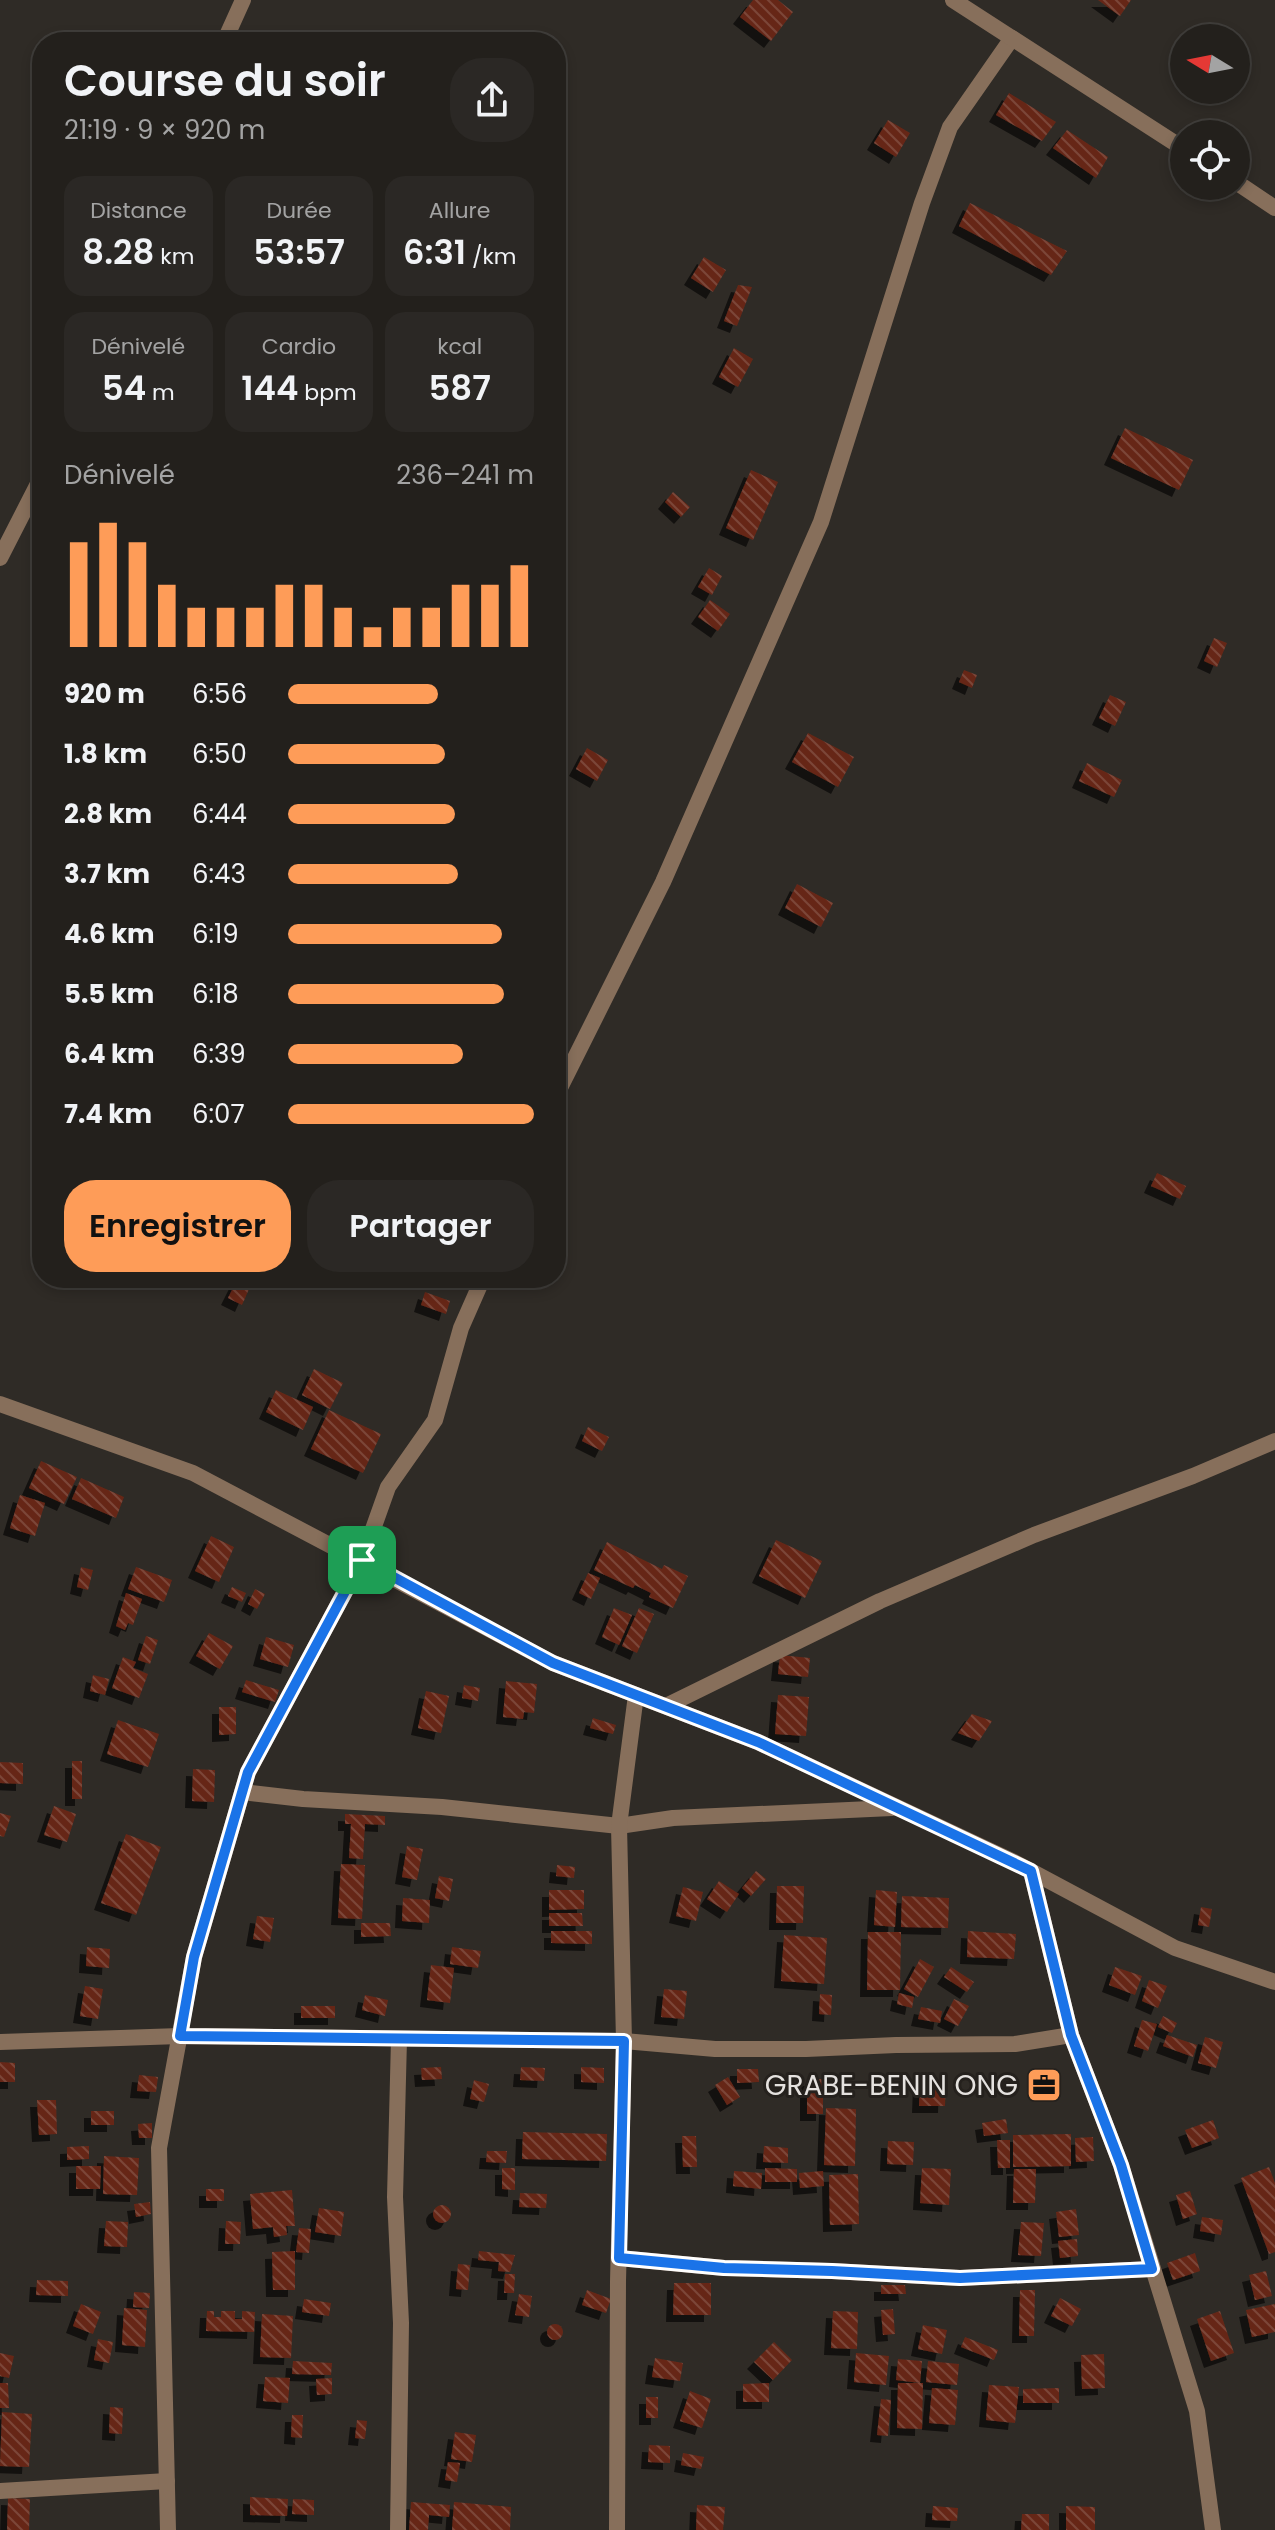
<!DOCTYPE html>
<html lang="fr">
<meta charset="utf-8">
<style>
body{margin:0;font-family:Poppins,sans-serif;background:#2b2825;color:#f1f3f6;height:100vh;display:flex;flex-direction:column;font-size:30px;white-space:nowrap}
*{box-sizing:border-box;margin:0}
p{font-size:26px;color:#a3a3a3}
.icon{flex:none;width:44px;height:44px;fill:none;stroke:currentColor;stroke-width:2;stroke-linecap:round;stroke-linejoin:round}
.map{position:relative;flex:1;overflow:hidden}
.side{position:absolute;left:32px;top:32px;width:534px;height:1256px;display:flex;flex-direction:column;background:#23201c;border-radius:32px;box-shadow:0 4px 12px #0003,0 0 0 2px #403e3b}
.side>*{flex:none}
.needle{width:52px;rotate:280deg}
.controls{position:absolute;left:1170px;top:24px;display:grid;gap:16px}
.controls a{display:grid;place-items:center;width:80px;height:80px;border-radius:50%;background:#23201c;box-shadow:0 4px 12px #0003,0 0 0 2px #403e3b;font-size:40px}
.pin{position:absolute;display:grid;place-items:center;width:68px;height:68px;color:#fff;margin:-34px;border-radius:16px;box-shadow:0 4px 12px #0006}
.round{display:grid;place-items:center;flex:none;width:84px;height:84px;border-radius:32px;background:#2b2825}
.headline{display:flex;align-items:center;justify-content:space-between;height:136px;padding:0 32px}
h1{font-size:44px;font-weight:600;line-height:60px}
.metrics{display:grid;grid-template-columns:repeat(3,1fr);gap:12px;height:136px;padding:8px 32px}
.metrics div{display:grid;align-content:center;border-radius:20px;background:#2b2825;text-align:center}
.metrics b{font-size:34px;font-weight:600}
.metrics small{font-size:22px;font-weight:400}
.metrics p{font-size:22px}
.chart{height:224px;padding:16px 32px}
.chart p{display:flex;justify-content:space-between}
.chart svg{width:100%;height:144px;margin-top:8px;stroke:#fe9c58;stroke-width:6}
.primary-button{display:flex;gap:16px;margin-top:auto;padding:16px 32px}
.primary-button a{flex:1;height:92px;border-radius:32px;background:#fe9c58;color:#111;font-size:32px;font-weight:600;line-height:92px;text-align:center}
.primary-button a+a{background:#2b2825;color:#f1f3f6}
ul{padding:0 32px;list-style:none;font-size:26px}
li{display:grid;grid-template-columns:128px 96px 1fr;align-items:center;height:60px}
li i{height:20px;border-radius:10px;background:#fe9c58}
.map>svg:first-child{display:block}
.building{fill:url(#building-back-hatch);filter:url(#shadow)}
.lines{fill:none;stroke-linecap:round;stroke-linejoin:round}
.minor{stroke:#876f5b;stroke-width:16}
.tertiary{stroke:#876f5b;stroke-width:16}
.route-casing{stroke:#fff;stroke-width:16}
.route{stroke:#1a73e8;stroke-width:10}
.labels{text-anchor:middle;dominant-baseline:central;stroke-width:6;stroke-linejoin:round;paint-order:stroke}
.poi-label{font-size:28px;fill:#e5e2df;stroke:#25211d;text-anchor:end}
</style>
<div class="map">
<svg width="1275" height="2530" viewBox="0 0 1275 2530">
<defs>
<pattern id="building-back-hatch" width="6" height="6" patternUnits="userSpaceOnUse" patternTransform="scale(2)"><rect width="6" height="6" fill="#662717"/><path d="M-1 5l2 2M0 0l6 6M5-1l2 2" fill="none" stroke="#7c4638"/></pattern>
<filter id="shadow"><feDropShadow dx="-7" dy="7" stdDeviation="0" flood-color="#0009"/></filter>
</defs>
<rect width="100%" height="100%" fill="#2f2b26"/>
<!-- building -->
<g class="building">
<polygon points="753,0 778,0 793,12 771,41 740,17"/>
<polygon points="1098,0 1131,0 1120,16"/>
<polygon points="1009,93 1056,122 1042,141 996,115"/>
<polygon points="888,120 910,133 896,157 874,143"/>
<polygon points="1067,130 1108,157 1096,178 1053,148"/>
<polygon points="970,203 1067,251 1051,275 959,226"/>
<polygon points="704,257 726,270 713,292 691,278"/>
<polygon points="738,285 752,287 737,326 724,321"/>
<polygon points="734,348 753,359 738,387 719,377"/>
<polygon points="1125,428 1193,460 1179,490 1111,458"/>
<polygon points="751,470 778,482 753,540 726,528"/>
<polygon points="673,492 690,507 681,517 665,502"/>
<polygon points="709,568 722,576 712,595 698,587"/>
<polygon points="710,600 730,614 718,631 698,617"/>
<polygon points="1214,638 1227,643 1217,667 1204,661"/>
<polygon points="964,670 977,675 972,688 959,682"/>
<polygon points="1110,695 1126,702 1115,726 1099,718"/>
<polygon points="808,733 854,757 838,787 792,762"/>
<polygon points="587,748 608,760 597,781 576,769"/>
<polygon points="1087,763 1122,780 1114,797 1079,781"/>
<polygon points="797,884 833,903 821,927 785,908"/>
<polygon points="1157,1173 1186,1186 1180,1199 1151,1186"/>
<polygon points="238,1278 254,1278 242,1305 228,1298"/>
<polygon points="425,1292 450,1301 446,1314 421,1305"/>
<polygon points="314,1369 343,1383 330,1409 302,1395"/>
<polygon points="276,1390 313,1407 303,1430 266,1412"/>
<polygon points="329,1410 381,1434 363,1473 311,1449"/>
<polygon points="588,1427 609,1437 602,1451 582,1441"/>
<polygon points="41,1461 77,1477 64,1504 29,1488"/>
<polygon points="81,1478 124,1497 116,1518 72,1499"/>
<polygon points="20,1495 45,1503 35,1536 10,1528"/>
<polygon points="211,1536 234,1547 219,1582 195,1571"/>
<polygon points="776,1540 822,1561 805,1598 759,1576"/>
<polygon points="607,1542 662,1569 664,1565 688,1576 673,1608 649,1597 651,1593 635,1585 633,1588 594,1570"/>
<polygon points="81,1567 93,1570 88,1590 77,1587"/>
<polygon points="136,1567 172,1580 164,1602 128,1589"/>
<polygon points="588,1573 600,1578 591,1599 579,1593"/>
<polygon points="232,1587 246,1593 242,1602 228,1596"/>
<polygon points="255,1589 265,1594 257,1609 248,1604"/>
<polygon points="126,1593 142,1599 133,1625 128,1623 125,1630 116,1626"/>
<polygon points="614,1608 632,1615 619,1645 602,1637"/>
<polygon points="639,1608 654,1614 637,1653 622,1646"/>
<polygon points="209,1633 233,1646 220,1669 196,1656"/>
<polygon points="146,1636 158,1640 150,1664 138,1660"/>
<polygon points="266,1637 294,1645 288,1667 260,1659"/>
<polygon points="780,1655 810,1658 808,1677 778,1674"/>
<polygon points="123,1657 136,1662 133,1668 148,1674 139,1698 112,1688"/>
<polygon points="93,1675 109,1679 105,1695 90,1691"/>
<polygon points="246,1680 279,1690 275,1702 242,1692"/>
<polygon points="506,1681 537,1684 534,1713 524,1712 523,1719 503,1717"/>
<polygon points="464,1685 480,1688 478,1701 462,1698"/>
<polygon points="426,1691 449,1696 441,1733 418,1728"/>
<polygon points="778,1695 809,1697 806,1736 775,1734"/>
<polygon points="219,1707 236,1707 236,1734 219,1735"/>
<polygon points="972,1714 992,1721 979,1741 958,1733"/>
<polygon points="593,1718 616,1725 613,1734 590,1728"/>
<polygon points="118,1720 159,1734 148,1767 107,1754"/>
<rect x="72" y="1761" width="10" height="38"/>
<polygon points="0,1762 23,1763 23,1784 0,1783"/>
<polygon points="193,1769 215,1770 214,1802 192,1801"/>
<polygon points="54,1806 76,1814 67,1842 44,1835"/>
<polygon points="0,1813 11,1816 4,1837 0,1836"/>
<polygon points="345,1814 385,1816 385,1825 365,1824 363,1859 349,1858 351,1824 345,1824"/>
<polygon points="126,1834 161,1847 136,1915 101,1903"/>
<polygon points="407,1846 423,1849 417,1880 402,1877"/>
<polygon points="341,1864 365,1865 362,1919 338,1918"/>
<polygon points="557,1865 575,1867 574,1878 556,1876"/>
<polygon points="756,1871 766,1879 751,1896 742,1888"/>
<polygon points="439,1876 453,1879 449,1901 435,1898"/>
<polygon points="719,1881 739,1894 727,1912 707,1899"/>
<polygon points="777,1886 804,1886 803,1923 776,1923"/>
<polygon points="683,1887 703,1892 696,1921 676,1916"/>
<polygon points="549,1890 584,1890 584,1909 549,1910"/>
<polygon points="876,1890 897,1892 895,1927 874,1925"/>
<polygon points="902,1896 949,1898 948,1928 901,1927"/>
<polygon points="403,1898 430,1900 429,1923 402,1921"/>
<polygon points="1201,1907 1212,1909 1209,1927 1198,1925"/>
<polygon points="549,1913 582,1913 583,1926 549,1926"/>
<polygon points="257,1916 274,1918 270,1942 253,1939"/>
<polygon points="361,1923 390,1923 391,1936 361,1937"/>
<polygon points="551,1931 592,1931 592,1944 551,1943"/>
<polygon points="968,1931 1016,1934 1014,1959 967,1957"/>
<polygon points="868,1932 901,1932 900,1990 867,1990"/>
<polygon points="784,1935 827,1938 824,1984 781,1981"/>
<polygon points="87,1947 110,1949 109,1968 86,1966"/>
<polygon points="452,1947 481,1951 478,1968 450,1964"/>
<polygon points="920,1959 934,1967 918,1997 904,1989"/>
<polygon points="431,1965 454,1968 450,2003 427,2000"/>
<polygon points="951,1967 974,1982 967,1992 944,1977"/>
<polygon points="1115,1967 1142,1976 1135,1995 1109,1985"/>
<polygon points="1149,1980 1167,1986 1158,2008 1142,2001"/>
<polygon points="85,1986 103,1989 98,2019 80,2016"/>
<polygon points="664,1989 687,1991 684,2019 661,2017"/>
<polygon points="899,1993 914,1997 912,2008 897,2004"/>
<polygon points="820,1994 832,1995 831,2015 819,2014"/>
<polygon points="365,1995 388,2000 385,2016 362,2010"/>
<polygon points="954,1999 969,2006 958,2026 944,2019"/>
<rect x="301" y="2006" width="34" height="12"/>
<polygon points="921,2007 942,2011 940,2023 918,2019"/>
<polygon points="1163,2016 1177,2023 1172,2033 1158,2027"/>
<polygon points="1142,2020 1157,2024 1148,2051 1134,2046"/>
<polygon points="1167,2035 1197,2045 1193,2057 1163,2046"/>
<polygon points="1205,2037 1223,2042 1216,2068 1198,2063"/>
<polygon points="0,2062 15,2063 15,2082 0,2082"/>
<polygon points="441,2067 442,2079 422,2080 421,2068"/>
<polygon points="521,2067 545,2068 544,2081 520,2080"/>
<polygon points="581,2067 604,2068 604,2083 581,2082"/>
<polygon points="737,2069 758,2069 759,2082 737,2083"/>
<polygon points="139,2075 158,2077 156,2092 137,2091"/>
<polygon points="728,2077 740,2097 727,2105 715,2085"/>
<rect x="807" y="2079" width="16" height="35"/>
<polygon points="474,2080 489,2084 484,2102 470,2099"/>
<polygon points="920,2080 946,2081 945,2106 919,2106"/>
<polygon points="37,2100 56,2100 57,2134 39,2135"/>
<polygon points="826,2108 856,2109 855,2166 824,2165"/>
<rect x="91" y="2111" width="23" height="14"/>
<polygon points="1006,2119 1008,2133 984,2136 982,2123"/>
<polygon points="1213,2120 1219,2138 1192,2148 1185,2130"/>
<polygon points="152,2123 152,2138 139,2138 138,2124"/>
<polygon points="523,2132 607,2134 606,2161 522,2159"/>
<polygon points="1071,2134 1071,2166 1013,2167 1013,2135"/>
<polygon points="682,2136 696,2136 697,2167 683,2167"/>
<polygon points="1093,2137 1094,2161 1076,2162 1075,2138"/>
<polygon points="997,2140 1010,2140 1010,2168 998,2168"/>
<polygon points="888,2141 914,2142 913,2165 887,2164"/>
<polygon points="89,2146 89,2159 67,2160 67,2147"/>
<polygon points="764,2146 788,2148 788,2163 763,2162"/>
<polygon points="487,2151 507,2151 506,2163 486,2162"/>
<polygon points="104,2156 139,2158 137,2195 103,2194"/>
<polygon points="76,2166 101,2166 100,2189 76,2189"/>
<polygon points="1269,2167 1275,2183 1275,2252 1269,2254 1241,2178"/>
<polygon points="502,2168 515,2168 515,2190 502,2189"/>
<polygon points="765,2168 797,2169 797,2182 765,2182"/>
<polygon points="922,2168 951,2169 949,2205 920,2203"/>
<polygon points="1014,2169 1036,2169 1035,2203 1013,2203"/>
<polygon points="734,2171 762,2173 761,2189 733,2186"/>
<polygon points="823,2171 824,2186 800,2188 799,2173"/>
<polygon points="858,2174 859,2224 830,2225 829,2175"/>
<rect x="206" y="2189" width="18" height="12"/>
<polygon points="292,2190 295,2226 286,2226 287,2235 274,2237 273,2227 253,2229 250,2194"/>
<polygon points="1190,2191 1197,2214 1183,2219 1176,2195"/>
<polygon points="520,2193 547,2194 546,2208 519,2207"/>
<polygon points="150,2202 151,2214 136,2217 134,2204"/>
<circle cx="442" cy="2214" r="9"/>
<polygon points="319,2208 344,2212 341,2236 315,2232"/>
<polygon points="1076,2209 1079,2235 1059,2237 1056,2212"/>
<polygon points="1202,2217 1223,2220 1221,2235 1200,2231"/>
<polygon points="106,2221 128,2222 127,2247 104,2246"/>
<polygon points="226,2221 241,2222 240,2244 225,2244"/>
<polygon points="1021,2222 1044,2223 1041,2256 1018,2255"/>
<polygon points="299,2228 311,2229 309,2253 296,2252"/>
<polygon points="1077,2239 1078,2256 1060,2258 1058,2241"/>
<polygon points="295,2251 295,2290 273,2290 272,2252"/>
<polygon points="479,2251 515,2255 510,2272 498,2271 499,2262 478,2260"/>
<polygon points="1195,2253 1200,2271 1173,2280 1167,2263"/>
<polygon points="458,2264 470,2265 468,2290 456,2289"/>
<polygon points="1266,2271 1272,2296 1255,2300 1249,2275"/>
<polygon points="505,2274 515,2274 514,2293 504,2293"/>
<polygon points="37,2280 68,2281 68,2296 36,2295"/>
<polygon points="674,2283 711,2283 711,2315 673,2315"/>
<polygon points="881,2285 905,2285 906,2294 881,2294"/>
<polygon points="587,2290 611,2299 606,2313 582,2305"/>
<polygon points="1020,2290 1035,2290 1034,2336 1019,2336"/>
<polygon points="134,2292 150,2293 149,2308 133,2307"/>
<polygon points="519,2294 532,2296 529,2317 515,2315"/>
<polygon points="1060,2298 1081,2309 1072,2326 1051,2316"/>
<polygon points="304,2299 331,2303 329,2316 302,2312"/>
<polygon points="81,2304 101,2312 93,2334 73,2326"/>
<polygon points="1275,2304 1275,2332 1252,2337 1246,2310"/>
<polygon points="124,2308 147,2310 145,2347 122,2345"/>
<polygon points="893,2309 895,2334 883,2335 881,2310"/>
<polygon points="207,2311 214,2311 214,2317 221,2317 221,2311 235,2311 235,2319 242,2319 242,2311 255,2312 254,2332 206,2331"/>
<polygon points="833,2311 858,2312 857,2349 831,2348"/>
<polygon points="1220,2311 1234,2353 1211,2361 1197,2319"/>
<polygon points="262,2314 293,2316 291,2358 260,2357"/>
<circle cx="555" cy="2332" r="8"/>
<polygon points="923,2325 947,2330 942,2354 918,2349"/>
<polygon points="965,2337 998,2350 994,2360 961,2347"/>
<polygon points="98,2339 113,2342 109,2363 94,2360"/>
<polygon points="774,2342 792,2360 773,2380 754,2362"/>
<polygon points="0,2353 14,2356 9,2378 0,2376"/>
<polygon points="856,2353 889,2356 886,2385 854,2382"/>
<polygon points="1104,2354 1105,2388 1082,2389 1081,2355"/>
<polygon points="655,2358 683,2363 680,2381 652,2377"/>
<polygon points="898,2359 922,2361 920,2383 896,2380"/>
<polygon points="293,2361 332,2363 331,2375 292,2374"/>
<polygon points="928,2361 959,2364 957,2385 926,2382"/>
<polygon points="265,2377 290,2378 288,2403 263,2401"/>
<polygon points="332,2378 332,2394 317,2395 316,2379"/>
<polygon points="0,2383 8,2383 9,2408 0,2408"/>
<polygon points="769,2383 769,2402 743,2402 743,2384"/>
<polygon points="898,2383 923,2383 922,2429 897,2428"/>
<polygon points="989,2385 1019,2387 1015,2423 986,2420"/>
<polygon points="932,2388 958,2390 955,2425 929,2423"/>
<polygon points="1059,2388 1059,2403 1023,2403 1023,2389"/>
<polygon points="690,2391 711,2399 702,2428 680,2421"/>
<rect x="646" y="2397" width="12" height="21"/>
<polygon points="881,2399 891,2400 888,2436 877,2435"/>
<polygon points="110,2407 123,2408 122,2434 109,2433"/>
<polygon points="2,2412 32,2414 29,2467 0,2466"/>
<polygon points="292,2415 303,2415 302,2438 291,2437"/>
<polygon points="357,2420 367,2421 365,2439 355,2438"/>
<polygon points="455,2432 476,2435 472,2462 451,2459"/>
<polygon points="649,2445 670,2446 670,2463 648,2462"/>
<polygon points="683,2453 704,2457 701,2469 681,2465"/>
<polygon points="448,2462 460,2463 457,2482 445,2480"/>
<polygon points="250,2497 288,2499 287,2516 250,2515"/>
<polygon points="8,2498 30,2499 29,2530 7,2530"/>
<polygon points="293,2499 314,2500 314,2515 292,2514"/>
<polygon points="411,2502 450,2505 449,2517 429,2515 428,2530 409,2530"/>
<polygon points="454,2502 511,2507 510,2530 452,2530"/>
<polygon points="697,2505 725,2507 723,2530 696,2530"/>
<polygon points="933,2506 958,2508 957,2521 932,2520"/>
<polygon points="1066,2506 1095,2507 1095,2530 1066,2530"/>
<polygon points="1022,2514 1049,2514 1049,2530 1021,2530"/>
</g>
<g class="lines">
<!-- minor -->
<g class="minor">
<polyline points="224,42 243,0"/>
<polyline points="0,558 42,476"/>
<polyline points="556,1096 663,882 821,522 922,203 950,127 1012,38"/>
<polyline points="0,1404 193,1473 553,1663 758,1742 1014,1862 1175,1948 1275,1982"/>
<polyline points="666,1706 880,1601 1034,1535 1193,1476 1275,1441"/>
<polyline points="242,1792 303,1799 442,1807 619,1826 673,1818 892,1808"/>
<polyline points="1031,1871 1071,2035 1121,2165 1197,2411 1213,2530"/>
<polyline points="0,2042 180,2036 624,2041 715,2049 806,2049 896,2045 1015,2044 1071,2035"/>
<polyline points="619,2258 724,2268 832,2271 960,2278 1152,2269"/>
<polyline points="0,2491 167,2481"/>
<polyline points="168,2530 159,2148 194,1957 248,1772 362,1560 388,1487 435,1420 461,1328 483,1278"/>
<polyline points="398,2530 401,2323 395,2197 399,2039"/>
<polyline points="617,2530 618,2281 624,2041 619,1826 636,1695"/>
</g>
<!-- tertiary -->
<g class="tertiary">
<polyline points="953,0 1184,149"/>
<polyline points="1236,182 1275,208"/>
</g>
</g>
<g class="lines">
<!-- route casing -->
<g class="route-casing">
<polygon id="route" points="362,1560 553,1663 758,1742 1031,1871 1071,2035 1121,2165 1152,2269 960,2278 832,2271 724,2268 619,2258 624,2041 180,2036 194,1957 248,1772"/>
</g>
<!-- route -->
<use href="#route" class="route"/>
</g>
<!-- icons -->
<defs>
<g id="office-square" transform="scale(1.8)"><rect x="-9" y="-9" width="18" height="18" rx="4" fill="#fe9c58" stroke="#25211d"/><path d="M-6-3h4V-5.5h4V-3h4V5H-6ZM-1-4.5V-3h2v-1.5ZM-6 0V1H6V0Z" fill="#111"/></g>
</defs>
<g fill-rule="evenodd">
<use href="#office-square" x="1044" y="2085"/>
</g>
<g class="labels">
<!-- poi labels -->
<g class="poi-label">
<text x="1018" y="2085">GRABE-BENIN ONG</text>
</g>
</g>
</svg>
<div class="controls">
<a><svg class="needle" viewBox="-14 -14 28 28"><path d="M0-13l5 13h-10z" fill="#e53935"/><path d="M0 13l5-13h-10z" fill="#a3a3a3"/></svg></a>
<a><svg class="icon" aria-label="locate" viewBox="0 0 24 24"><circle cx="12" cy="12" r="6"/><path d="M12 2v4M12 18v4M2 12h4M18 12h4"/></svg></a>
</div>
<div class="pin" style="left:362px;top:1560px;background:#1e9e55"><svg class="icon" aria-label="arrive" viewBox="0 0 24 24"><path d="M6 21V4h12l-3 4 3 4H6"/></svg></div>
<section class="side">
<div class="headline"><div><h1>Course du soir</h1><p>21:19 · 9 × 920 m</p></div><a class="round"><svg class="icon" aria-label="share" viewBox="0 0 24 24"><path d="M12 15V3M7 8l5-5 5 5M5 13v7h14v-7"/></svg></a></div>
<div class="metrics">
<div><p>Distance</p><b>8.28<small> km</small></b></div>
<div><p>Durée</p><b>53:57</b></div>
<div><p>Allure</p><b>6:31<small> /km</small></b></div>
</div>
<div class="metrics">
<div><p>Dénivelé</p><b>54<small> m</small></b></div>
<div><p>Cardio</p><b>144<small> bpm</small></b></div>
<div><p>kcal</p><b>587</b></div>
</div>
<div class="chart"><p><span>Dénivelé</span>236–241 m</p>
<svg viewBox="0 0 160 44" preserveAspectRatio="none"><path d="M5 44V12M15 44V6M25 44V12M35 44V25M45 44V32M55 44V32M65 44V32M75 44V25M85 44V25M95 44V32M105 44V38M115 44V32M125 44V32M135 44V25M145 44V25M155 44V19"/></svg>
</div>
<ul>
<li><b>920 m</b>6:56<i style="width:61%"></i></li>
<li><b>1.8 km</b>6:50<i style="width:64%"></i></li>
<li><b>2.8 km</b>6:44<i style="width:68%"></i></li>
<li><b>3.7 km</b>6:43<i style="width:69%"></i></li>
<li><b>4.6 km</b>6:19<i style="width:87%"></i></li>
<li><b>5.5 km</b>6:18<i style="width:88%"></i></li>
<li><b>6.4 km</b>6:39<i style="width:71%"></i></li>
<li><b>7.4 km</b>6:07<i style="width:100%"></i></li>
</ul>
<div class="primary-button"><a>Enregistrer</a><a>Partager</a></div>
</section>
</div>
